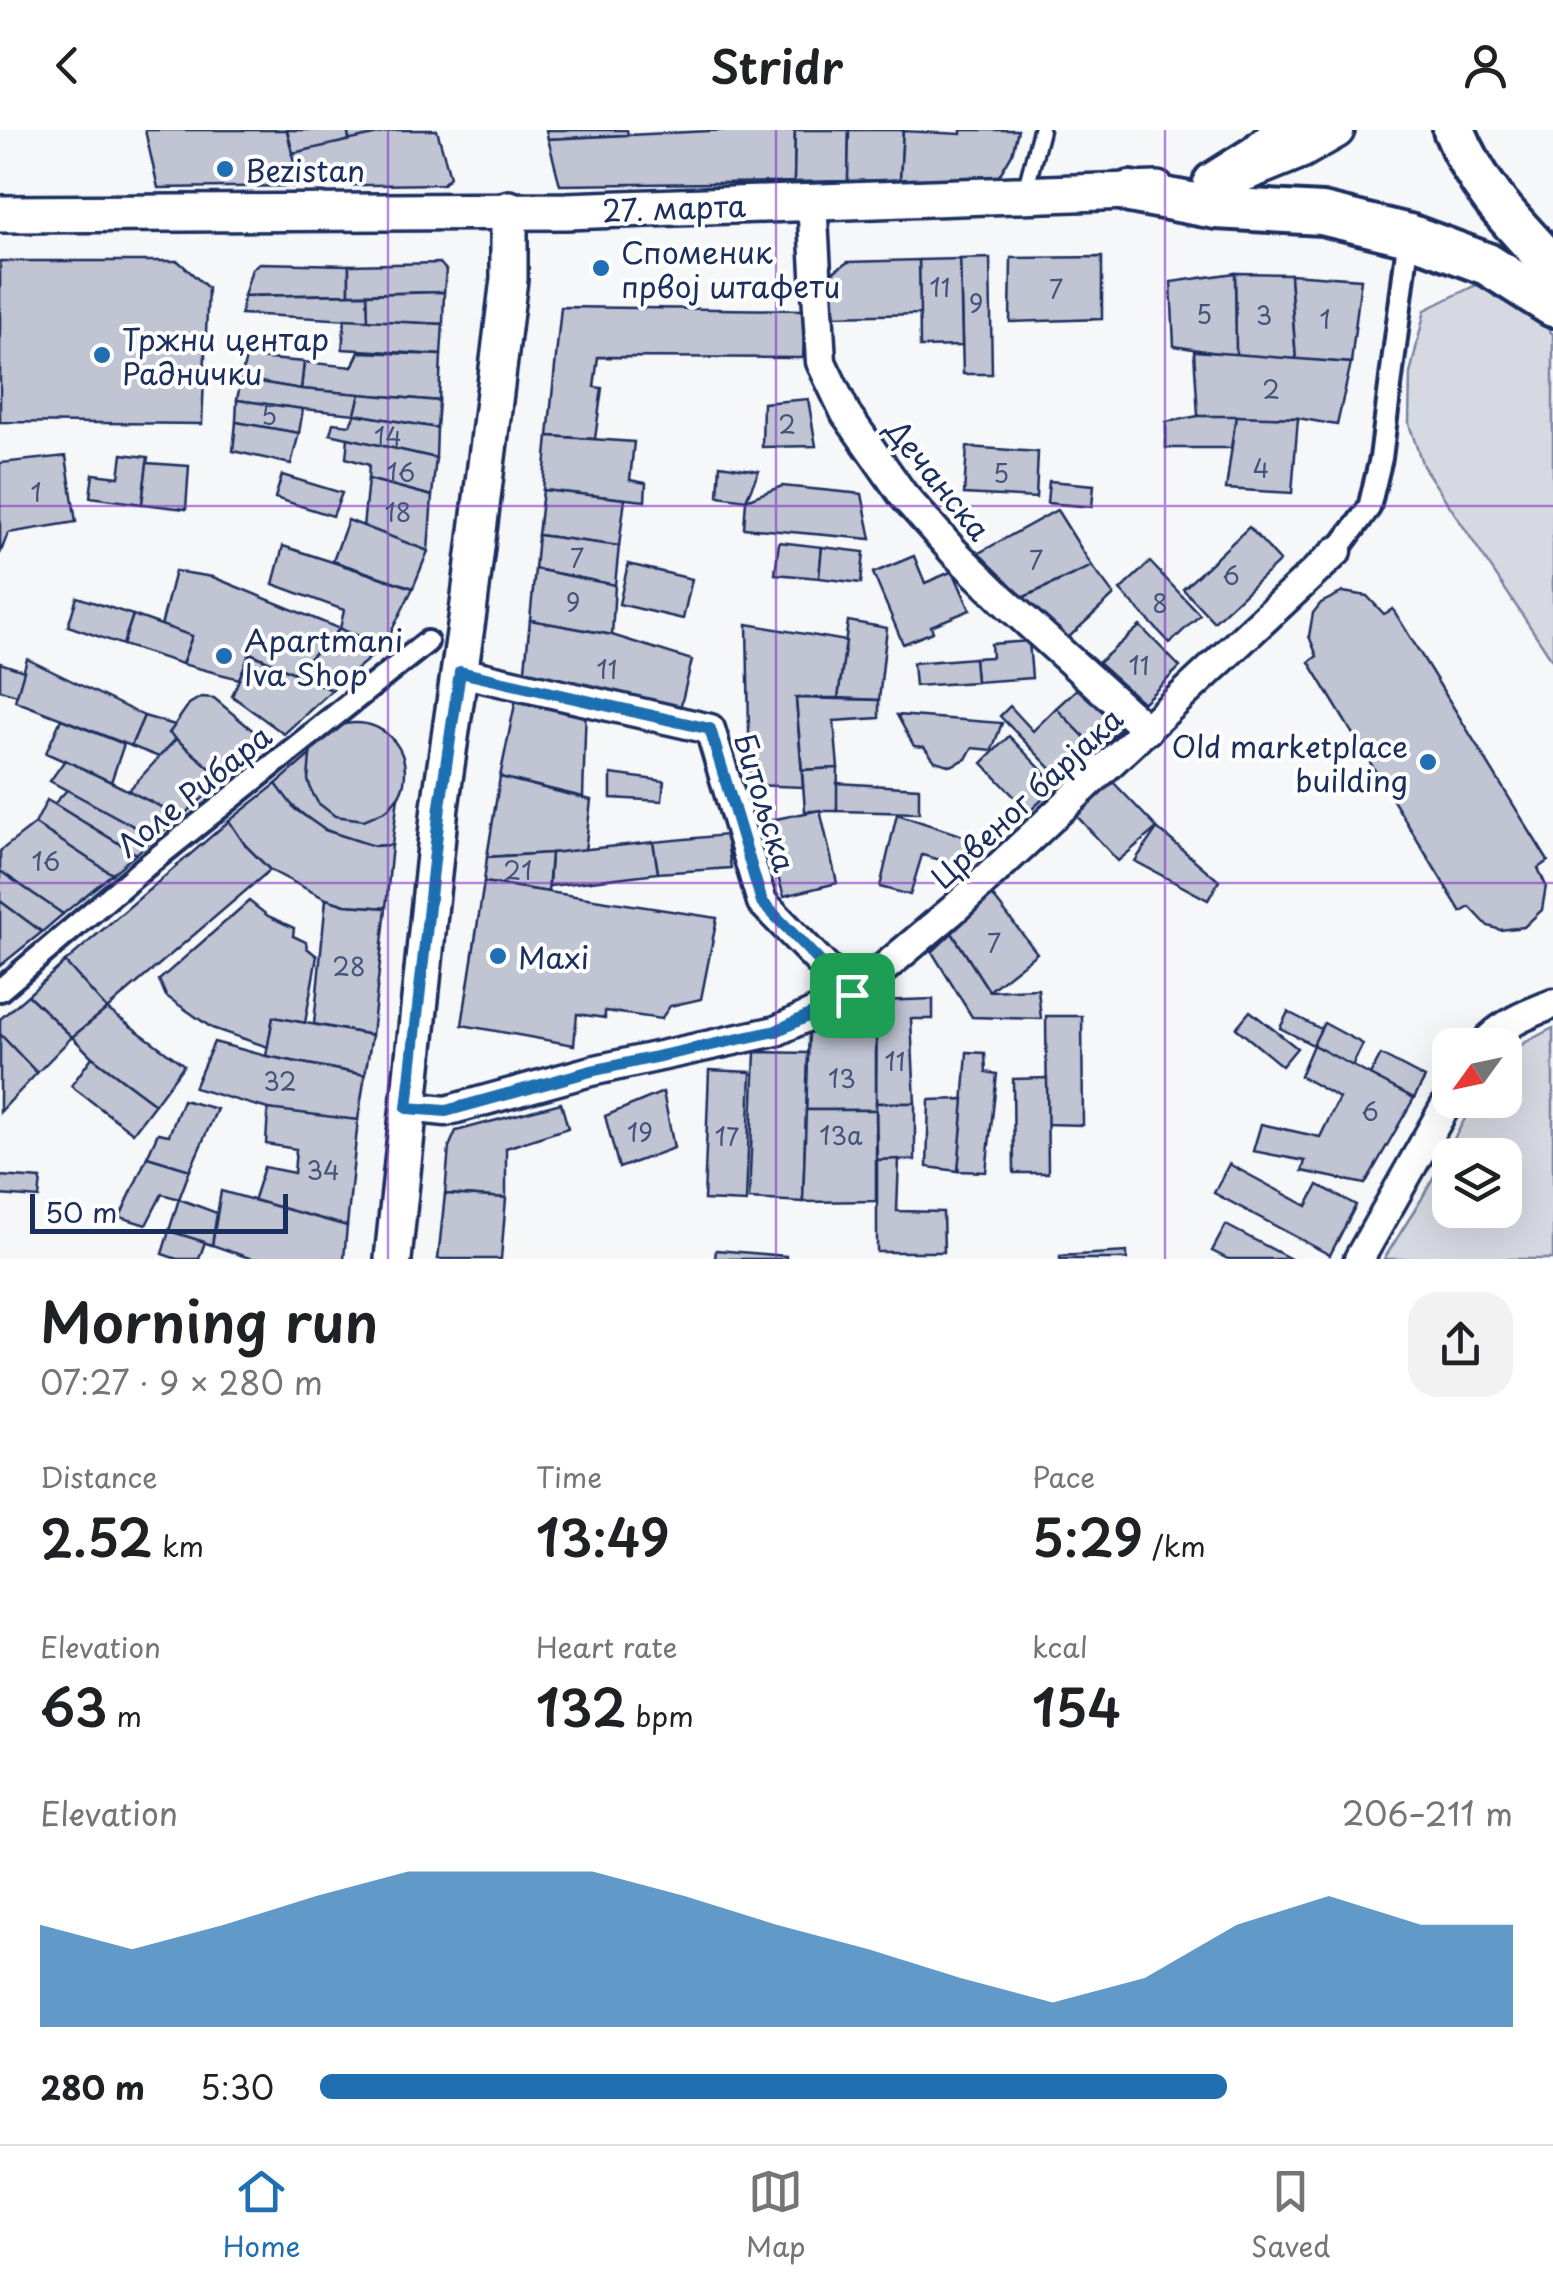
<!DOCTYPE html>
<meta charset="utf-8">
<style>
body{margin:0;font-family:"Playpen Sans",sans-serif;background:#f2f2f2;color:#202124;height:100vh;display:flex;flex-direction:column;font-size:38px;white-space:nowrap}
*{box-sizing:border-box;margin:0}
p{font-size:32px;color:#757577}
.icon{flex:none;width:55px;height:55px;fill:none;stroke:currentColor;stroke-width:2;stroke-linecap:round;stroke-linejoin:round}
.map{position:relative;height:1129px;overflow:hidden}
.details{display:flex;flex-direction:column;background:#fff;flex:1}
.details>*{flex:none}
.needle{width:65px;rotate:237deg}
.fabs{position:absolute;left:1432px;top:898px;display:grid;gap:20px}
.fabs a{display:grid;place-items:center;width:90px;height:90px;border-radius:20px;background:#fff;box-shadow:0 10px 40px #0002;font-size:50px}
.scale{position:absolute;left:30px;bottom:25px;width:258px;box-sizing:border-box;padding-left:10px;border:5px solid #1b2f5e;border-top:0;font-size:28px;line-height:35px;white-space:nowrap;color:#1b2f5e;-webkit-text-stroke:8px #fff;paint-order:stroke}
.pin{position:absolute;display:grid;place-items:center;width:85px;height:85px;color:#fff;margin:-42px;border-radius:20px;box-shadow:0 5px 15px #0006}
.round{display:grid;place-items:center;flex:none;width:105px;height:105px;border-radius:30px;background:#f2f2f2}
.head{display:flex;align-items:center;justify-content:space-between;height:170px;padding:0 40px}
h1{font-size:55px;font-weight:600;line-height:75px}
.figures{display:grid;grid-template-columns:repeat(3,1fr);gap:15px;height:170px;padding:10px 40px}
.figures div{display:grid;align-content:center}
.figures b{font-size:50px;font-weight:600}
.figures small{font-size:28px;font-weight:400}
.figures p{font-size:28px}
.chart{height:280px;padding:20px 40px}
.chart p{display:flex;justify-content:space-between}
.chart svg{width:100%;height:180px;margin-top:10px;fill:#1f6fb2;opacity:.7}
ul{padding:0 40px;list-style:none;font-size:32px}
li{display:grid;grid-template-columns:160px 120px 1fr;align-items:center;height:75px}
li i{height:25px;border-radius:12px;background:#1f6fb2}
header{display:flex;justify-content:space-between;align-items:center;height:130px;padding:0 40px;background:#fff;font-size:45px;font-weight:600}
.dock{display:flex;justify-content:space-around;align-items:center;height:140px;border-top:2px solid #e0e0e0;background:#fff;font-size:28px;color:#757577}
.dock a{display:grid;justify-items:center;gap:5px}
.dock .selected{color:#1f6fb2}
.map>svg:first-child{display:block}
.green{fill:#d6d9e2;stroke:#7884a0;stroke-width:2.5;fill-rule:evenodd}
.building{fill:#c0c4d3;stroke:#1b2f5e;stroke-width:2.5}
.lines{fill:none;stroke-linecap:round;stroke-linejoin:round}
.service-casing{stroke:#1b2f5e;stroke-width:21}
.pedestrian-casing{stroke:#1b2f5e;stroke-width:28}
.minor-casing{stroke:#1b2f5e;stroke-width:35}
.tertiary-casing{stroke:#1b2f5e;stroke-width:42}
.secondary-casing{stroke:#1b2f5e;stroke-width:48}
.service{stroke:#fff;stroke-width:14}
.pedestrian{stroke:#fff;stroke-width:20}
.minor{stroke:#fff;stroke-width:28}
.tertiary{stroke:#fff;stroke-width:35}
.secondary{stroke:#fff;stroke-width:40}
.route-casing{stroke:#fff;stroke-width:20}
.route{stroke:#1f6fb2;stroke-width:12}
.grid{fill:none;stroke:#7b2cbf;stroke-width:2.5;stroke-opacity:0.55}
.poi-dot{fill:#1f6fb2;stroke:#fff;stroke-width:4}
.labels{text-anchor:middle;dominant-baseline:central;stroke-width:8;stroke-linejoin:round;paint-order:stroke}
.number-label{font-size:25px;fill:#44547b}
.poi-label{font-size:30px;fill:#1b2f5e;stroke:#fff;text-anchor:start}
.street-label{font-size:30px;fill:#1b2f5e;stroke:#fff}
</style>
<header><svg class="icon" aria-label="back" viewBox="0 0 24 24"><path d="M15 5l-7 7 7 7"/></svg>Stridr<svg class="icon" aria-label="person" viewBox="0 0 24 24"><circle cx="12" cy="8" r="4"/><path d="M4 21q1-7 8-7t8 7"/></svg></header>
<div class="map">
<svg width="1553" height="1129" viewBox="0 0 1553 1129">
<rect width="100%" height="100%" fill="#f6f7f9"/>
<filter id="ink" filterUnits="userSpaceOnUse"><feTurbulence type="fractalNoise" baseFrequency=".01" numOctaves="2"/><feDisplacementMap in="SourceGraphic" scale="20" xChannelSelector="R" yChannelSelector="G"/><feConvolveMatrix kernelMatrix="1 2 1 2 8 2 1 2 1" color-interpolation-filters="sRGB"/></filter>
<g filter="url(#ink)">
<!-- green -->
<g class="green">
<polygon points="1487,153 1510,163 1553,204 1553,531 1423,336 1409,294 1410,244 1425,180 1474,156"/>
<path d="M1553,898v231h-169l37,-59 54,-100h30v-41l19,-16zM1450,1025h55v55h-55z"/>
</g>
<!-- building -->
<g class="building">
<polygon points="145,0 287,0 299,56 158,58"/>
<polygon points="287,0 347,0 350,12 293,23"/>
<polygon points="347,0 396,0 350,12"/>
<polygon points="396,0 437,0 450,47 443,54 299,56 293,23"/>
<polygon points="546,0 627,0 628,5 548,9"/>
<polygon points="729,0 795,0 794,52 560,55 548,9"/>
<polygon points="795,0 849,0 848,51 794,52"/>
<polygon points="849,0 903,0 900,50 848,51"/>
<polygon points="961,0 1018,0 1012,24 999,46 900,50 903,1 961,4"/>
<polygon points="1102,127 1102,189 1010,192 1011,128"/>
<polygon points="990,128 992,244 963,244 960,129"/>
<polygon points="960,129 962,216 920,217 919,130"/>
<polygon points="919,130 920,184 832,186 830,144 848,132"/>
<polygon points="0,131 178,131 208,158 202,294 0,292"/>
<polygon points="259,133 349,135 349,164 244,166 252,139"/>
<polygon points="440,133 446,140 444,162 349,164 349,135"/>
<polygon points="1235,143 1290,144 1296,230 1236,226"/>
<polygon points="1235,143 1236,226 1174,216 1171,152"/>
<polygon points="1290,144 1361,149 1351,233 1296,230"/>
<polygon points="444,162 443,194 368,191 367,164"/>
<polygon points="367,164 368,191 241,184 244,166"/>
<polygon points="561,177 805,180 803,228 598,227 594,257 602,258 595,309 548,306"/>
<polygon points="345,189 443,194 441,225 342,219"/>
<polygon points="1194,221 1351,233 1337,295 1298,288 1198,286"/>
<polygon points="359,222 441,225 439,271 301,259 304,232 352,237"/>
<polygon points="246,227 304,232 301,259 241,249"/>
<polygon points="241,249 301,259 360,264 355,284 303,279 237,270"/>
<polygon points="360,264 439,271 437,298 355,284"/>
<polygon points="808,269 816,316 762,317 763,273"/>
<polygon points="237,270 303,279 299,303 236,292"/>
<polygon points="355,284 437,298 436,328 330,304 333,293 350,295"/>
<polygon points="1198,286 1236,286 1231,318 1166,318 1166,292"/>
<polygon points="1236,286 1298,288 1292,363 1226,359"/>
<polygon points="236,292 299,303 291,334 233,321"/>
<polygon points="548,306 634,312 630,350 646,353 645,371 543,360"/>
<polygon points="348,308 436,328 432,366 368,349 369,335 346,328"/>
<polygon points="967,317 1038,322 1036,368 964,364"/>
<polygon points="122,324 148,327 142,374 90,367 93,344 119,347"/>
<polygon points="66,326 76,392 8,403 0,424 0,333"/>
<polygon points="147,333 189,336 186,379 142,374"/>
<polygon points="720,335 759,341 746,370 718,366"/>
<polygon points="282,345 342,363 333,386 275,368"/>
<polygon points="368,349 432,366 428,421 363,397"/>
<polygon points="1049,351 1094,355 1092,377 1047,373"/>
<polygon points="782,356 862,364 871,409 744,398 746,370"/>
<polygon points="543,360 625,369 619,416 538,405"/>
<polygon points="1057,380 1092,436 1022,468 977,424"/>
<polygon points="348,390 428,421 413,458 333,431"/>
<polygon points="1249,397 1280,431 1214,492 1183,459"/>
<polygon points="538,405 619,416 615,455 535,439"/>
<polygon points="779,412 822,417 819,448 775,444"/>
<polygon points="283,416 413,458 384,516 340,499 344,480 273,454"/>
<polygon points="822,417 864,422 861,453 819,448"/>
<polygon points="914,426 925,453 953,441 970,480 931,496 933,502 903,514 873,443"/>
<polygon points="1150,432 1200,485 1170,513 1120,460"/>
<polygon points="628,434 692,449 683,489 619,474"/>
<polygon points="1092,436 1114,465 1068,508 1022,468"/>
<polygon points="535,439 615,455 612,505 530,490"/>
<polygon points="175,441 213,447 340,499 294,543 250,523 239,549 182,534 192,506 161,496"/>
<polygon points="1343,462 1367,466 1384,484 1393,479 1548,731 1538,738 1546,756 1542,780 1524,797 1500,800 1488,796 1470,777 1461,782 1309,532 1317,526 1309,506 1313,483 1321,473"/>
<polygon points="77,467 133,485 123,515 68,496"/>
<polygon points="133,485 192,506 182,534 123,515"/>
<polygon points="530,490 612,505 692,530 679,583 524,548"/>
<polygon points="848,491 887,498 879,570 838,568"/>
<polygon points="747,494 846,511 838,568 796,568 803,657 750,655"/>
<polygon points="1140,496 1180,537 1143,573 1098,533"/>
<polygon points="340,499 384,516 332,560 294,543"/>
<polygon points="1029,511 1032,548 976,552 974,528 992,527 991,514"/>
<polygon points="250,523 294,543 332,560 284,604 232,566"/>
<polygon points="974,528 976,552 915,556 913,533"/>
<polygon points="27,529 144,586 131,616 15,571"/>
<polygon points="0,533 24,541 17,565 0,560"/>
<polygon points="1080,556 1123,596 1097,620 1056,578"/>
<polygon points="518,559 586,574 583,667 500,647"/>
<polygon points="201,567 214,568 269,614 224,650 169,603 189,574"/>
<polygon points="796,568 879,570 879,588 834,591 838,638 802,640"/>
<polygon points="1010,576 1033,601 1056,578 1097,620 1064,652 1000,586"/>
<polygon points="897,585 1002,593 992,620 972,618 966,629 951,636 935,631 924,617 914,616"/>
<polygon points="144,586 175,595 169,603 176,609 159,627 131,616"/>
<polygon points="61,589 124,614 111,652 46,623"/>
<circle cx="356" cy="642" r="49"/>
<polygon points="1009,606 1057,656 1029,682 982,633"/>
<polygon points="176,609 224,650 181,687 128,661"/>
<polygon points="310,625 308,650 312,662 318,673 335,686 364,690 387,680 398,667 392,715 374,716 337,705 317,696 286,670 276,654"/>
<polygon points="65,630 111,652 181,687 155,708 50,651"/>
<polygon points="838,638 837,681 805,681 802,640"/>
<polygon points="611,644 664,651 662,671 611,668"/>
<polygon points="500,647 591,670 585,721 487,727"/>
<polygon points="1113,652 1157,698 1118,731 1075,684"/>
<polygon points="837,653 919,658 919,683 837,681"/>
<polygon points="276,654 295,679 325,700 374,716 392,715 386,778 345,775 326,769 270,740 245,715 229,691"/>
<polygon points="67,660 155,708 136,724 54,674"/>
<polygon points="47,670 54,674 136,724 112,744 35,694"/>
<polygon points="820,680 837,753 784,766 761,692"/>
<polygon points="897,684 978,711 967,737 922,725 910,765 880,757"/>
<polygon points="229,691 245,715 270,740 107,879 65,832"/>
<polygon points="35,694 112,744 63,784 0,741 0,721"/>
<polygon points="1157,698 1219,751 1208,770 1135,731"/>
<polygon points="726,705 731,738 658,743 653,712"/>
<polygon points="653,712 658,743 549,756 551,723"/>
<polygon points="551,723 548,762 484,752 487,727"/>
<polygon points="0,741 63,784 42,802 0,771"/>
<polygon points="484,752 717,788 701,869 670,876 661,889 605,881 605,888 577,884 574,915 462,895"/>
<polygon points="992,765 1037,823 989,861 952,803"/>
<polygon points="326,769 345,775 386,778 372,905 314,894"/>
<polygon points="0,771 42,802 0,836"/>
<polygon points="249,771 268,786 294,798 293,806 306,812 307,818 317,826 305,893 273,887 268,917 212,898 166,866 159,850"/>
<polygon points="952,803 989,861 1038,859 1041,889 972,887 932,822"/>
<polygon points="65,832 107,879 72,907 28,865"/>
<polygon points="28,865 72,907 37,943 0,904 0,889"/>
<polygon points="933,869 933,889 911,889 915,973 876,973 877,871"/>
<polygon points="107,879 184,935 155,974 92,927 72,907"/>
<polygon points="1250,881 1297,918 1282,936 1236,898"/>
<polygon points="1288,882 1321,899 1313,915 1280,898"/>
<polygon points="1046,886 1082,886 1083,995 1047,994"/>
<polygon points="273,887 372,905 365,945 266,926"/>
<polygon points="1324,893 1363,914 1352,936 1313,915"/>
<polygon points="809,902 876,906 876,980 806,980"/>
<polygon points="0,904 37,943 0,982"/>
<polygon points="214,912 266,926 365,945 358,990 282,983 194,958"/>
<polygon points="1313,915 1414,968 1365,1054 1302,1041 1305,1031 1253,1021 1261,994 1320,1007 1339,968 1300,946"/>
<polygon points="755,922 808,923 803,1072 749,1069"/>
<polygon points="967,922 985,923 986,942 997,944 986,1042 958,1041"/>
<polygon points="1381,925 1425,948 1414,968 1370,945"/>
<polygon points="92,927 155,974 133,1003 71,956"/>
<polygon points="709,940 751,942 746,1072 704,1070"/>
<polygon points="1047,948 1048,1043 1014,1043 1013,949"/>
<polygon points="663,962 674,1018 619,1038 605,986"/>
<polygon points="964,969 958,1041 927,1037 929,970"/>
<polygon points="183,970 217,979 190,1040 147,1027 158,1003 169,1005"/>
<polygon points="561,973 568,998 506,1018 506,1068 445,1064 449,1017 456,1001"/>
<polygon points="876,973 915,973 915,1030 877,1030"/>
<polygon points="268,979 358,990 347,1096 253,1071 264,1037 294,1043 296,1019 266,1014"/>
<polygon points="806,980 876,980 876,1071 803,1072"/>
<polygon points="147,1027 190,1040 179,1069 162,1064 146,1095 120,1087"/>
<polygon points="899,1029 897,1081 943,1082 944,1122 877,1122 877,1030"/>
<polygon points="1229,1034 1307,1076 1318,1055 1356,1075 1330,1125 1214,1063"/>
<polygon points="0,1046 41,1049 39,1068 0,1065"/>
<polygon points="221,1061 347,1096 344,1129 252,1129 212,1115"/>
<polygon points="445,1064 506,1068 501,1129 438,1129"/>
<polygon points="179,1069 217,1083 212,1115 169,1101"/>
<polygon points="1226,1095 1291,1129 1228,1129 1212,1121"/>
<polygon points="169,1101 205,1112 199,1129 177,1129 162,1124"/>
<polygon points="716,1120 786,1126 786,1129 715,1129"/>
<polygon points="1127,1122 1127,1129 1060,1129 1060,1126"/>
</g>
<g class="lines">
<!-- service casing -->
<g class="service-casing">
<polyline id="service" points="1025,62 1041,0"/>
</g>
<!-- pedestrian casing -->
<g class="pedestrian-casing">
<g id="pedestrian">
<polyline points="1337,421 1369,378 1381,328 1409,105"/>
<polyline points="0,860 145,737 427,512"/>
</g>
</g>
<!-- minor casing -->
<g class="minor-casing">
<g id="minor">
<polyline points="812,71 821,232 846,284 903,365 954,422 1003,470 1147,600"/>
<polyline points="460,542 710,599 762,772 852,865"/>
<path d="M1484,915c15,-20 46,-32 69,-41"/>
<polyline points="407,977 446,981 591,941 776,901 852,865 953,780 1337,421"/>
<polyline points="1359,1129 1450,968"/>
</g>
</g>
<!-- tertiary casing -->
<g class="tertiary-casing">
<g id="tertiary">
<polyline points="1242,44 1301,20 1336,0"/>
<polyline points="0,84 566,81 1157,60"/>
<polyline points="393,1129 440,677 468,482 509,149 509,79"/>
</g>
</g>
<!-- secondary casing -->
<g class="secondary-casing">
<g id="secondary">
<path d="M1454,0c24,59 56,90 99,136"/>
<polyline points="1214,53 1257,26 1286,0"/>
<polyline points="1130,62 1216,78 1322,84 1409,105 1487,134 1553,176"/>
</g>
</g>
<!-- service -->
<use href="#service" class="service"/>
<!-- pedestrian -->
<use href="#pedestrian" class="pedestrian"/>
<!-- minor -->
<use href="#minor" class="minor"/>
<!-- tertiary -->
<use href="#tertiary" class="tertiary"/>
<!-- secondary -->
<use href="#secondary" class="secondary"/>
</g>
</g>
<g class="lines" filter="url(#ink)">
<!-- route casing -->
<g class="route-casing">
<polygon id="route" points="460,542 710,599 762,772 852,865 776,901 591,941 446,981 407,978 440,676"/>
</g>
<!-- route -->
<use href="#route" class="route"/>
</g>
<!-- grid -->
<path class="grid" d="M388,0v1129M776,0v1129M1165,0v1129M0,376h1553M0,753h1553"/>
<!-- markers -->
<g class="poi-dot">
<circle cx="225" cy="39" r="10"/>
<circle cx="601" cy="138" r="10"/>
<circle cx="102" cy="225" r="10"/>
<circle cx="224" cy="526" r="10"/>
<circle cx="1428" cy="632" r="10"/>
<circle cx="498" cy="826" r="10"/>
</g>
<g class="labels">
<!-- number labels -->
<g class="number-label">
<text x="940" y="157">11</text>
<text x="1056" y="159">7</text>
<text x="976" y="173">9</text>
<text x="1204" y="184">5</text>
<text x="1264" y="185">3</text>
<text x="1325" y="189">1</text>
<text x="1271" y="259">2</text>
<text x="269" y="285">5</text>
<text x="787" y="294">2</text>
<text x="388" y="306">14</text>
<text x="1261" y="338">4</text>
<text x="401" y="342">16</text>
<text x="1001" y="343">5</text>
<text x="36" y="362">1</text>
<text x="398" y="382">18</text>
<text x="577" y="428">7</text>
<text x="1036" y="430">7</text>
<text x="1231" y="445">6</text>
<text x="573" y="472">9</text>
<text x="1160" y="473">8</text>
<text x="1139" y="535">11</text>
<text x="607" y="539">11</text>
<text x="46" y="731">16</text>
<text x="518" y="740">21</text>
<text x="994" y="813">7</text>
<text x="349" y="836">28</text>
<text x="895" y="931">11</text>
<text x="842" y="948">13</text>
<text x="280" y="951">32</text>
<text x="1370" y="981">6</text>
<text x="640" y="1002">19</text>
<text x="841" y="1005">13a</text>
<text x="727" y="1006">17</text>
<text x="323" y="1040">34</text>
</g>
<!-- poi labels -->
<g class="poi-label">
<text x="245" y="39">Bezistan</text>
<text x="621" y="121">Споменик<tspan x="621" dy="34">првој штафети</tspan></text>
<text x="122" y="208">Тржни центар<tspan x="122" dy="34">Раднички</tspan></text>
<text x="244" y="509">Apartmani<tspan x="244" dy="34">Iva Shop</tspan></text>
<text x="1408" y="615" text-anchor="end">Old marketplace<tspan x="1408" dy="34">building</tspan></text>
<text x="518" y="826">Maxi</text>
</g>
<!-- street labels -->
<g class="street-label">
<text transform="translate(674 77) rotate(-2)">27. марта</text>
<text transform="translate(939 349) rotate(51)">Дечанска</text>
<text transform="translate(193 660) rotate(-39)">Лоле Рибара</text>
<text transform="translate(1026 667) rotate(-43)">Црвеног барјака</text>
<text transform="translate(766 672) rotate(73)">Битољска</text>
</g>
</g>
</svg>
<div class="fabs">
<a><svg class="needle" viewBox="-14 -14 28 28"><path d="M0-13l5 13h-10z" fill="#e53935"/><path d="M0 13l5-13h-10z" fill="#757577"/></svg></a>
<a><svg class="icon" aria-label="layers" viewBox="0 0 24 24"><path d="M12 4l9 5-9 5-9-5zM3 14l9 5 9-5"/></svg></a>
</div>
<div class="scale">50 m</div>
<div class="pin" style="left:852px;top:865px;background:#1e9e55"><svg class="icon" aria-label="arrive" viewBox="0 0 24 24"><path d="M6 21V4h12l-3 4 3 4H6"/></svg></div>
</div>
<section class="details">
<div class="head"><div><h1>Morning run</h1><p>07:27 · 9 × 280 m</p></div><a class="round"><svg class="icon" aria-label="share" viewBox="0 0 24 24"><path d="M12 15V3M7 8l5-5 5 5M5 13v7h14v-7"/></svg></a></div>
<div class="figures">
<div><p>Distance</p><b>2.52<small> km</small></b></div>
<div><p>Time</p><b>13:49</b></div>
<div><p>Pace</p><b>5:29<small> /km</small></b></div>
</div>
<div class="figures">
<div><p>Elevation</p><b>63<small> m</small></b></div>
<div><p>Heart rate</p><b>132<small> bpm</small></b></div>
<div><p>kcal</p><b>154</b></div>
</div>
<div class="chart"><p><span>Elevation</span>206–211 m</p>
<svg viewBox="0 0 160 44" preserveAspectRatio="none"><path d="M0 44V19L10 25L20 19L30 12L40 6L50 6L60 6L70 12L80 19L90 25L100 32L110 38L120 32L130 19L140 12L150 19L160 19V44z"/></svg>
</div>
<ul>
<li><b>280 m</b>5:30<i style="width:76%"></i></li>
</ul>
</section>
<nav class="dock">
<a class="selected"><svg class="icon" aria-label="home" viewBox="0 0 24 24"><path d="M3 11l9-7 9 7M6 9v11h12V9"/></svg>Home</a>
<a><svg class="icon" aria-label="map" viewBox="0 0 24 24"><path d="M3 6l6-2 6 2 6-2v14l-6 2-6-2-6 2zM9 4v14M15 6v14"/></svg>Map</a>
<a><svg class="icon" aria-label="saved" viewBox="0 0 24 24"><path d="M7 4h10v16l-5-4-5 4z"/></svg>Saved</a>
</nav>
